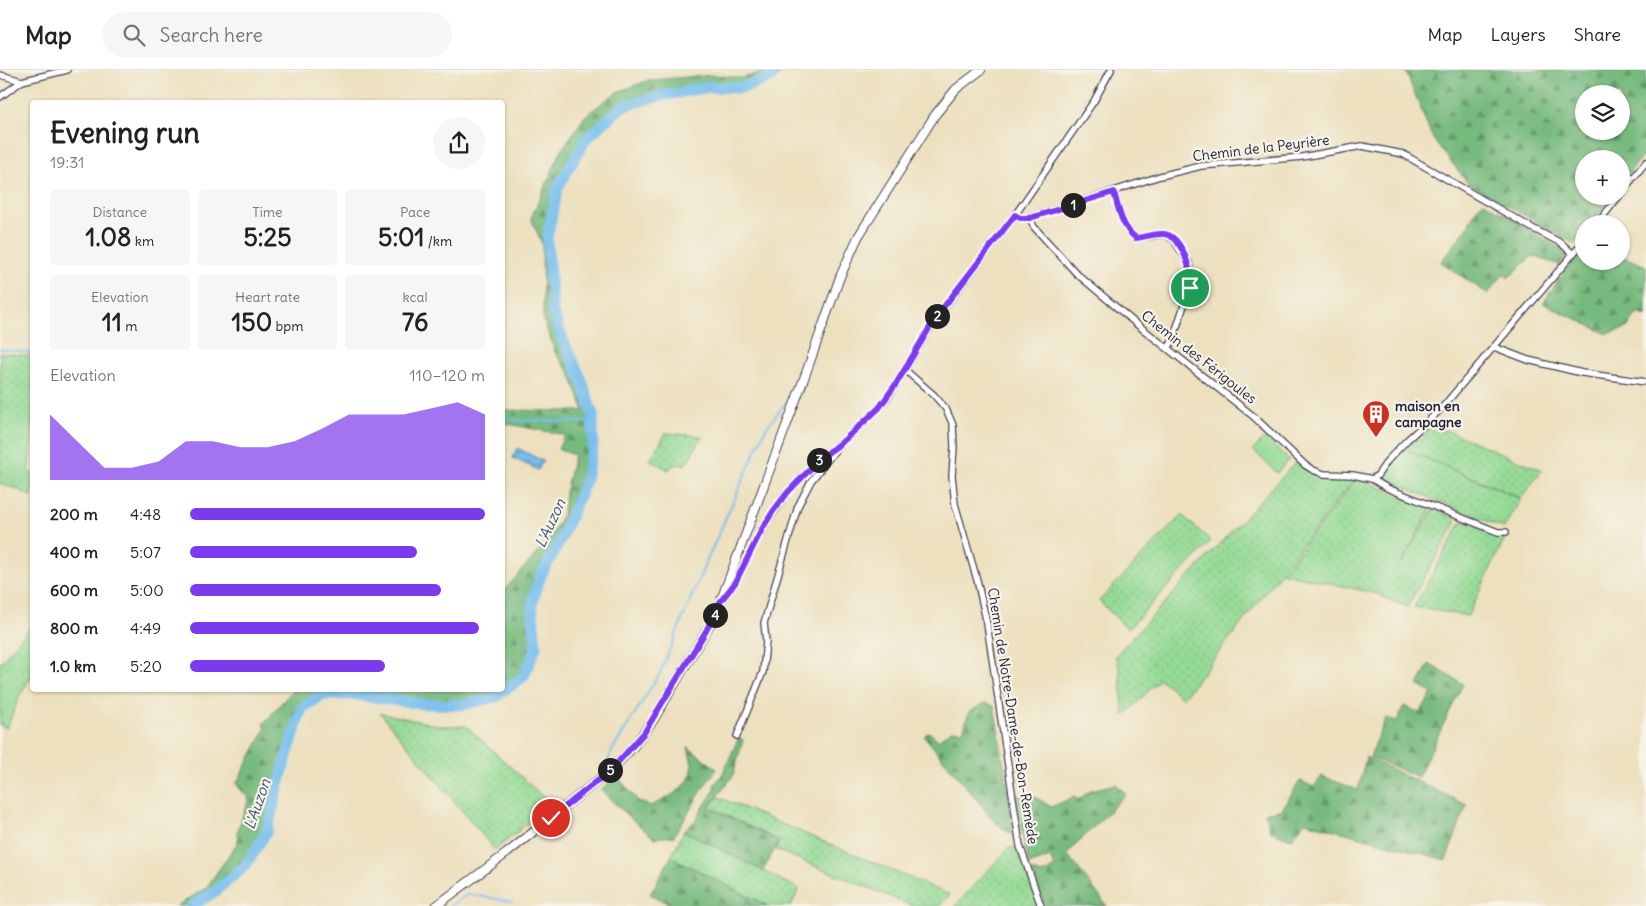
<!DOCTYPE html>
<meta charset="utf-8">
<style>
body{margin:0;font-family:Delius,sans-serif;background:#f6f6f6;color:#222;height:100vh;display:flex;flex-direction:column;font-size:19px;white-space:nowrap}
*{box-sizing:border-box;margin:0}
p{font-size:16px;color:#767676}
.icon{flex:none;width:28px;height:28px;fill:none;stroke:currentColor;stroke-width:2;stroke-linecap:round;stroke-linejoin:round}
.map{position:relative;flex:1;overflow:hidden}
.side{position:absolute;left:30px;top:30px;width:475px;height:592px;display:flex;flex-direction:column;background:#fff;border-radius:5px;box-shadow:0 1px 4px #0004}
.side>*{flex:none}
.buttons{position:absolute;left:1575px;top:15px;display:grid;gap:10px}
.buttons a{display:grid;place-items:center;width:55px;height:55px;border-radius:50%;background:#fff;box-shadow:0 1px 4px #0004;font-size:25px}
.pin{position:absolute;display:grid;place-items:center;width:42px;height:42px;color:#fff;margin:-21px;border:2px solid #fff;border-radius:50%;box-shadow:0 1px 5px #0007}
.km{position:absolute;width:25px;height:25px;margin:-12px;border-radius:50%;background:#222;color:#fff;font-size:14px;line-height:25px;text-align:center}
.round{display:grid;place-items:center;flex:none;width:52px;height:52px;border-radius:26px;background:#f6f6f6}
.head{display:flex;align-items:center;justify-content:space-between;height:85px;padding:0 20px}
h1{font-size:28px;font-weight:700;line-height:38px}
.metrics{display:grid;grid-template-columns:repeat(3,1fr);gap:8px;height:85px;padding:5px 20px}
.metrics div{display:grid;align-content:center;border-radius:5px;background:#f6f6f6;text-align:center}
.metrics b{font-size:25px;font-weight:700}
.metrics small{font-size:14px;font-weight:400}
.metrics p{font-size:14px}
.chart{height:140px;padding:10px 20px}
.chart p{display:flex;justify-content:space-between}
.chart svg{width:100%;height:90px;margin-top:5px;fill:#7c3aed;opacity:.7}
ul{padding:0 20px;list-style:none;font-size:16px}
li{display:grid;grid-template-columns:80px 60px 1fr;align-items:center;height:38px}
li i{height:12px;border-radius:6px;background:#7c3aed}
header{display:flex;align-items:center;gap:30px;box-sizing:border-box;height:70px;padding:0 25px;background:#fff;border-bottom:1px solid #e0e0e0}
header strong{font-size:24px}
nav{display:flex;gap:28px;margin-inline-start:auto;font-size:18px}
.search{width:350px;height:45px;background:#f6f6f6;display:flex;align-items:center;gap:12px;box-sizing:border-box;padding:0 18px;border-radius:28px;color:#767676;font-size:19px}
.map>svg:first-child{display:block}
.grass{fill:url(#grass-dots);stroke:#5b7e68}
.forest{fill:url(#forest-firs);stroke:#4c6e5c;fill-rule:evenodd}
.pitch{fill:#94da94;stroke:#5b7e68}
.water{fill:url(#water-waves);stroke:#4c7094}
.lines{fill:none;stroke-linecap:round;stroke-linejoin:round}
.stream{stroke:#75beed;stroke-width:2}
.river{stroke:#75beed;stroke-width:11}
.minor-casing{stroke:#403e4f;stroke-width:8}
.secondary-casing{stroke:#403e4f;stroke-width:10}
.minor{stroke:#fff;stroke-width:5.5}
.secondary{stroke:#fff;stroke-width:8}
.route-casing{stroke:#fff;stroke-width:10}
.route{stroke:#7c3aed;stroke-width:6}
.labels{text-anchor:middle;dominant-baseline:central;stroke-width:4.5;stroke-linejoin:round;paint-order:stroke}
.street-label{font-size:14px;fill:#22223b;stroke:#f7f3e8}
.poi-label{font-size:14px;font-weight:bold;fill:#22223b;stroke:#f7f3e8;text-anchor:start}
.water-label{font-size:15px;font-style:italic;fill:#3b5170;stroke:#f7f3e8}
</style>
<header>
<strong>Map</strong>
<div class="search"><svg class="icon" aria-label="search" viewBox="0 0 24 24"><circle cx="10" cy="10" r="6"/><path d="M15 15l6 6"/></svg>Search here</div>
<nav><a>Map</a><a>Layers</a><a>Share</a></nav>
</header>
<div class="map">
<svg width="1646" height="836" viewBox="0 0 1646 836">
<defs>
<pattern id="grass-dots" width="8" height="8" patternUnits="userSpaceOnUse" patternTransform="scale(1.25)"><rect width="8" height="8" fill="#94da94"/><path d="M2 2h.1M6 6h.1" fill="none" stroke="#7fbb80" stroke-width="1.8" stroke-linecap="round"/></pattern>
<pattern id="forest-firs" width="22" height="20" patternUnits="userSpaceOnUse" patternTransform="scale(1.25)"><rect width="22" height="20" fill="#77ba7e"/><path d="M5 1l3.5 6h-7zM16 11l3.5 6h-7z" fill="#619768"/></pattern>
<pattern id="water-waves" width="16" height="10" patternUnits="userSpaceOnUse" patternTransform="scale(1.25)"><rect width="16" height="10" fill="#75beed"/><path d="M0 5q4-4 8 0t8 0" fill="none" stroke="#609ac1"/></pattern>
</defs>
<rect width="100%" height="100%" fill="#f7f3e8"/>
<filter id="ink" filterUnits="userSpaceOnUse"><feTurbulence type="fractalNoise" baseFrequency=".02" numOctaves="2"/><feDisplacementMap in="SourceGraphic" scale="10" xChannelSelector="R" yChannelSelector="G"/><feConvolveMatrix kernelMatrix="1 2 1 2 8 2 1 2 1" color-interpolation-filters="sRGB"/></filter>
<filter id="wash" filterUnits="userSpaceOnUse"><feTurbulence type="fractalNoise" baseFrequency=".0096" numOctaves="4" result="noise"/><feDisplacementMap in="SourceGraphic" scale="20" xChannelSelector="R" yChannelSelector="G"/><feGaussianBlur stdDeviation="1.12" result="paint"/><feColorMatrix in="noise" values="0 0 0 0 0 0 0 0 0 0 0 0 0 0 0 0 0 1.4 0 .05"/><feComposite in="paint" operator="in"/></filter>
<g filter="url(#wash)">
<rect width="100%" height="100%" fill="#ece0be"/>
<!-- grass -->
<g class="grass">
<polygon points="0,283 32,286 32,369 28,402 32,403 32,427 17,419 0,414"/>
<path d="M1431,354l111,46 -21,28 -114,-48 114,49 -17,29 -122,-50c1,-9 22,-33 29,-37 3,-2 9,-2 12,-3z"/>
<polygon points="666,363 702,366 686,394 673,395 669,400 650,390"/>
<path d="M1296,392c24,18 31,17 59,16l-172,220 -23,-19 -36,37 -5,-50 -4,-10z"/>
<polygon points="1357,408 1431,438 1402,492 1433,439 1455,448 1456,453 1407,537 1382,527 1383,525 1283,503"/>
<polygon points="1182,445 1211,471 1128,559 1099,531"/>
<polygon points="1463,451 1499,465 1506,466 1468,546 1414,537 1460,454"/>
<polygon points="32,555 32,605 20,625 7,658 0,655 0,593"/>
<polygon points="380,643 442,656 466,656 551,734 495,780"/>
<polygon points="718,727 950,825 939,836 913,836 776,780 779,771 709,737"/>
<polygon points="684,761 799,819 791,836 768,836 671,787"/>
<polygon points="1014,777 1018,781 1038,836 955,836 1008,779"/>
</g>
<!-- forest -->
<g class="forest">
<polygon points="766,0 774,0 768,6 742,14 707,15 658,24 622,34 583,67 555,116 545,169 550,243 561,270 580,311 591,345 590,376 583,413 556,473 539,503 529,531 532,576 521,604 503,618 503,522 550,468 563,444 565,422 574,385 558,379 565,365 503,353 503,340 584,341 570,303 556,285 543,248 542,174 531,148 561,81 585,46 617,22 649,10 714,5 741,8 762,3"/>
<path d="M1405,0h241v82l-25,31v-24h-37v37h27l-19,28h-8v12l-10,8 -106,-61 -35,-44zM1584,24h37v37h-37z"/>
<polygon points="1484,132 1561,179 1566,186 1560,195 1532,186 1508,208 1504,203 1488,224 1441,192 1467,158 1477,138"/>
<polygon points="1581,179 1584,179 1584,191 1621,191 1621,186 1646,196 1646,246 1637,243 1627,258 1607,264 1543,233"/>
<polygon points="1429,594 1463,614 1418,707 1370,687 1386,648 1397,651 1404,636 1420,643 1432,623 1418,615"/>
<polygon points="293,620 403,620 412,622 414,620 500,620 495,624 461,633 423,633 354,624 322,624 301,636 283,692 264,760 245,794 215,820 190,836 177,836 206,818 238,772 237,762 249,729 236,714 266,658 263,654"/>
<polygon points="985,633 994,636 1013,748 1012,764 995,752 924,666 929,662 938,670 952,660 963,661 969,642"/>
<polygon points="739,667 743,670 733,706 709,737 779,771 763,801 684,761 694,752 715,719 714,715 722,705"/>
<path d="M688,677l29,22 -12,16 -31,51 -20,2 -27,-23 -26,-25 15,-15 22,26 12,5c16,-7 37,-16 42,-35 1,-7 -3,-17 -4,-24z"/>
<polygon points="1366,687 1467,735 1446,790 1305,752 1291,769 1270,761 1265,743 1282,739 1300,711 1314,717 1322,706 1358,720"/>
<polygon points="1116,714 1126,724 1067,784 1107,836 1045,836 1032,801 1042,804 1055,797 1050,787 1029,795 1014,725 1025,727 1031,724 1051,737 1074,727 1078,730 1091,720"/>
<polygon points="671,787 768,836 674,836 650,824"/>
</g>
<!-- pitch -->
<polygon class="pitch" points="1265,368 1289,390 1277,403 1253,380"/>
<!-- water -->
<polygon class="water" points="517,378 543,391 538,400 513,388"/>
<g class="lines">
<!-- stream -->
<g class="stream">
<polyline points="0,279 32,283"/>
<polyline points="502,350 582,352 593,350"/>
<polyline points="603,700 613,679 660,603 704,497 766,358 796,319"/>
<polyline points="450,836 468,824 512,832"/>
</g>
<!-- river -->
<polyline class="river" points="192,836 217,820 246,795 267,761 285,692 302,638 323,625 356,625 424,634 461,635 496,627 524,606 536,577 532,533 541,505 559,473 585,413 593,376 593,345 582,310 563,270 553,243 547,168 558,117 586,69 623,36 660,26 709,17 742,18 770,8 778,0"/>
</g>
</g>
<g filter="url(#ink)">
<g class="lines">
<!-- minor casing -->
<g class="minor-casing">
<g id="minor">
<polyline points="0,5 22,11"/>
<polyline points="0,27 22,11 67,0"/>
<path d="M1114,121c4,17 8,36 22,47l28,-4 4,2 6,4 15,23 3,18 -20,61 -4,6"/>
<polyline points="1621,123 1646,92"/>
<polyline points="1015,145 1020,148 1030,148 1160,106 1201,96 1302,87 1362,76 1403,84 1532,158 1561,173 1573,184"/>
<polyline points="1030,148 1034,157 1077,204 1134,252 1253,346 1305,395 1313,400 1324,404 1353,405 1372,409 1387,418 1498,462 1506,462"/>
<polyline points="1597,154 1619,126"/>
<polyline points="1494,277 1528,290 1582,303 1646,312"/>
<polyline points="905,300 934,325 946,339 953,355 954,377 952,406 955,434 977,510 987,554 1020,776 1041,836"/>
<polyline points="1372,409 1377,406 1388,390 1407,370 1440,340 1584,171"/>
<polyline points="724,527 735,513 762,459 788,422 818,391 830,381 840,374 879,338 889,326 937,247 1015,145 1094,31 1111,0"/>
<polyline points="737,666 763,602 766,571 764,553 798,436 811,411 837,378"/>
</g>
</g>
<!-- secondary casing -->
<g class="secondary-casing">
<polyline id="secondary" points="436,836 507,783 612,699 633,677 654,649 715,546 806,303 840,207 858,167 935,45 956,19 981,0"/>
</g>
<!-- minor -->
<use href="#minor" class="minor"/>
<!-- secondary -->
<use href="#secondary" class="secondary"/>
</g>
</g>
<g class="lines" filter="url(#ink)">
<!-- route casing -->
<g class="route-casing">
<path id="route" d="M551,748l61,-49 32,-36 62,-102 14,-29 15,-19 27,-54 12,-19 14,-18 30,-31 12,-10 10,-7 39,-36 17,-24 40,-67 79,-102 5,3h10l84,-26c4,16 8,36 22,46 9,-1 19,-5 28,-4 18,2 30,40 26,54"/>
</g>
<!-- route -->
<use href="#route" class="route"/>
</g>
<!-- icons -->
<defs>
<g id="building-pin" transform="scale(1.4375)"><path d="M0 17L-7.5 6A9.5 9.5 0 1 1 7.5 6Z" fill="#c8321e" stroke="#f7f3e8"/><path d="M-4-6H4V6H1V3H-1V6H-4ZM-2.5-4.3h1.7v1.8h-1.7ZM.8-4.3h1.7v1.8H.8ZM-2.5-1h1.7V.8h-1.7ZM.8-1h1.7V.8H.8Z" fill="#fff"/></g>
</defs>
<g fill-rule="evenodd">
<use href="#building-pin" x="1376" y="344"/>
</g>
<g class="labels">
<!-- street labels -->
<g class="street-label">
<text transform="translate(1261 78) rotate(-7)">Chemin de la Peyrière</text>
<text transform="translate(1199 287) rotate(38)">Chemin des Férigoules</text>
<text transform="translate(1013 646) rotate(81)">Chemin de Notre-Dame-de-Bon-Remède</text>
</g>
<!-- poi labels -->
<g class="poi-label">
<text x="1395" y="336">maison en<tspan x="1395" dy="16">campagne</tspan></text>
</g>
<!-- water labels -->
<g class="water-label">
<text transform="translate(550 453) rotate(-65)">L'Auzon</text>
<text transform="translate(257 734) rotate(-71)">L'Auzon</text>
</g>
</g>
</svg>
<div class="buttons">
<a><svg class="icon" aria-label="layers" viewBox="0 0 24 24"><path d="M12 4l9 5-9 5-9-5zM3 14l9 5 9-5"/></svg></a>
<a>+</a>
<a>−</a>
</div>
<div class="pin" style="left:1190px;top:218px;background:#1e9e55"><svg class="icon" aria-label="arrive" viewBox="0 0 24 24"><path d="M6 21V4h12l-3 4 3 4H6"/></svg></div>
<div class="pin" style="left:551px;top:748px;background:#d93025"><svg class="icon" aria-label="check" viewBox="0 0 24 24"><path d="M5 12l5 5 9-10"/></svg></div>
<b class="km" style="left:1073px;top:135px">1</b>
<b class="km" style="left:937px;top:246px">2</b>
<b class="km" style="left:819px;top:390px">3</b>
<b class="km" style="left:715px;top:545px">4</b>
<b class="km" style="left:610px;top:700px">5</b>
<section class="side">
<div class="head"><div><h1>Evening run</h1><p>19:31</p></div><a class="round"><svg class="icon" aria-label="share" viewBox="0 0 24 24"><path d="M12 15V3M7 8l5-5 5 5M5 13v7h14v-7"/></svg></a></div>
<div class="metrics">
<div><p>Distance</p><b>1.08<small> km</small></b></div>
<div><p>Time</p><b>5:25</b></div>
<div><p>Pace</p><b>5:01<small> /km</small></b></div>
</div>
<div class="metrics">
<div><p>Elevation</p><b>11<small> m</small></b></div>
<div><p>Heart rate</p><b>150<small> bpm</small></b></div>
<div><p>kcal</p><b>76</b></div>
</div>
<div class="chart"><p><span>Elevation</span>110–120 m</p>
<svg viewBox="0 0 160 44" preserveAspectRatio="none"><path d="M0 44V12L10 25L20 38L30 38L40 35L50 25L60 25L70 28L80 28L90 25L100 19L110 12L120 12L130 12L140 9L150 6L160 12V44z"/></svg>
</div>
<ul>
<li><b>200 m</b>4:48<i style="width:100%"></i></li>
<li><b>400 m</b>5:07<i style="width:77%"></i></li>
<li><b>600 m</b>5:00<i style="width:85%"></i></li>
<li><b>800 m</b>4:49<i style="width:98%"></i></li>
<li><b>1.0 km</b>5:20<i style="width:66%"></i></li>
</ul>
</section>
</div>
